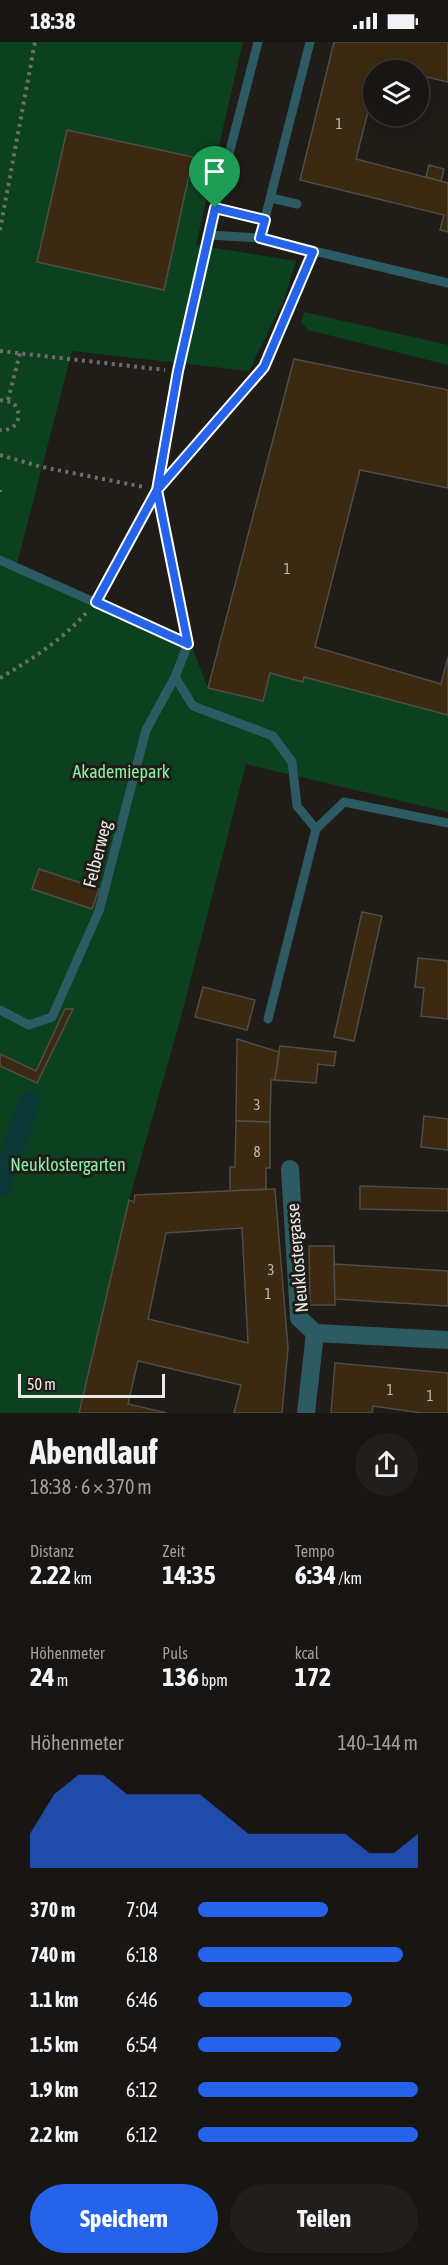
<!DOCTYPE html>
<html lang="de">
<meta charset="utf-8">
<style>
body{margin:0;font-family:"Asap Condensed",sans-serif;background:#211e1b;color:#f1f3f6;height:100vh;display:flex;flex-direction:column;font-size:22px;white-space:nowrap}
*{box-sizing:border-box;margin:0}
p{font-size:20px;color:#9f9f9f}
.icon{flex:none;width:33px;height:33px;fill:none;stroke:currentColor;stroke-width:2;stroke-linecap:round;stroke-linejoin:round}
.map{position:relative;height:1371px;overflow:hidden}
.drawer{display:flex;flex-direction:column;background:#181512;flex:1}
.drawer>*{flex:none}
.buttons{position:absolute;left:363px;top:18px;display:grid;gap:12px}
.buttons a{display:grid;place-items:center;width:66px;height:66px;border-radius:50%;background:#181512;box-shadow:0 3px 15px #0003,0 0 0 2px #363432;font-size:30px}
.scale{position:absolute;left:18px;bottom:15px;width:147px;box-sizing:border-box;padding-left:6px;border:3px solid #ece9e6;border-top:0;font-size:16px;line-height:21px;white-space:nowrap;color:#ece9e6;-webkit-text-stroke:4px #201c18;paint-order:stroke}
.pin{position:absolute;display:grid;place-items:center;width:51px;height:51px;color:#fff;margin:-62px -26px;border-radius:50% 50% 50% 0;rotate:-45deg;box-shadow:0 0 6px #0007}
.pin .icon{rotate:45deg}
.round{display:grid;place-items:center;flex:none;width:63px;height:63px;border-radius:32px;background:#211e1b}
.overview{display:flex;align-items:center;justify-content:space-between;height:102px;padding:0 30px}
h1{font-size:33px;font-weight:700;line-height:45px}
.stats{display:grid;grid-template-columns:repeat(3,1fr);gap:9px;height:102px;padding:6px 30px}
.stats div{display:grid;align-content:center}
.stats b{font-size:26px;font-weight:700}
.stats small{font-size:16px;font-weight:400}
.stats p{font-size:16px}
.chart{height:168px;padding:12px 30px}
.chart p{display:flex;justify-content:space-between}
.chart svg{width:100%;height:108px;margin-top:6px;fill:#2563eb;opacity:.7}
.cta{display:flex;gap:12px;margin-top:auto;padding:12px 30px}
.cta a{flex:1;height:69px;border-radius:36px;background:#2563eb;color:#fff;font-size:24px;font-weight:700;line-height:69px;text-align:center}
.cta a+a{background:#211e1b;color:#f1f3f6}
ul{padding:0 30px;list-style:none;font-size:20px}
li{display:grid;grid-template-columns:96px 72px 1fr;align-items:center;height:45px}
li i{height:15px;border-radius:8px;background:#2563eb}
.status{display:flex;justify-content:space-between;align-items:center;height:42px;padding:0 30px;background:#181512;direction:ltr}
.status svg{height:16px;fill:currentColor}
.map>svg:first-child{display:block}
.green{fill:#0c4120}
.lines{fill:none;stroke-linecap:round;stroke-linejoin:round}
.canal{stroke:#0c3838;stroke-width:21}
.building{fill:#3b2a11;stroke:#504c47;stroke-width:1.5;fill-rule:evenodd}
.path{stroke:#716e6a;stroke-width:4;stroke-dasharray:3 4.5;stroke-linecap:butt}
.lane{stroke:#2d5b64;stroke-width:9}
.street{stroke:#2d5b64;stroke-width:18}
.route-casing{stroke:#fff;stroke-width:12}
.route{stroke:#2563eb;stroke-width:8}
.labels{text-anchor:middle;dominant-baseline:central;stroke-width:6;stroke-linejoin:round;paint-order:stroke}
.number-label{font-size:15px;fill:#c0b9b1}
.park-label{font-size:18px;fill:#87f0a4;stroke:#201c18}
.street-label{font-size:18px;fill:#ece9e6;stroke:#201c18}
</style>
<div class="status"><b>18:38</b><svg viewBox="0 0 49 12"><path d="M0 12V9h3v3zM5 12V6h3v6zM10 12V3h3v9zM15 12V0h3v12zM26 1h20v11H26zM47 4h2v5h-2z"/></svg></div>
<div class="map">
<svg width="448" height="1371" viewBox="0 0 448 1371">
<rect width="100%" height="100%" fill="#201c18"/>
<!-- green -->
<g class="green">
<polygon points="0,0 243,0 196,203 296,219 284,258 249,329 72,309 17,522 22,532 193,608 208,646 262,659 270,631 302,640 304,635 448,673 448,770 246,722 180,979 129,1158 79,1371 0,1371"/>
<polygon points="304,270 448,303 448,323 308,288 301,280"/>
</g>
<g class="lines">
<!-- canal -->
<polyline class="canal" points="0,1144 29,1060"/>
</g>
<!-- building -->
<g class="building">
<polygon points="334,0 448,0 448,40 418,33 418,28 400,28 379,23 378,28 374,28 374,46 356,117 448,141 448,190 440,188 444,173 300,138"/>
<polygon points="67,88 193,115 164,248 37,220"/>
<polygon points="429,123 444,127 441,139 426,135"/>
<polygon points="294,317 448,348 448,446 360,428 315,605 441,642 448,615 448,673 304,635 303,640 270,631 263,659 208,646"/>
<polygon points="39,827 99,847 92,867 32,847"/>
<polygon points="362,870 382,874 354,999 334,995"/>
<polygon points="418,916 448,919 448,977 421,974 424,946 415,945"/>
<polygon points="203,945 255,958 247,988 195,975"/>
<polygon points="65,967 73,967 37,1041 0,1024 0,1012 36,1029"/>
<polygon points="237,997 279,1010 275,1038 271,1038 270,1080 236,1079"/>
<polygon points="280,1004 336,1010 334,1024 318,1022 316,1041 275,1038"/>
<polygon points="424,1074 448,1077 448,1108 421,1105"/>
<polygon points="236,1079 270,1080 270,1126 266,1126 266,1147 230,1149 230,1125 235,1125"/>
<polygon points="360,1144 448,1147 448,1169 360,1167"/>
<path d="M275,1147l13,159 -6,65h-48l7,-28 -103,-24 -10,43 39,9h-88l50,-213 5,2 1,-7zM242,1186l6,115 -100,-24 18,-86z"/>
<polygon points="309,1204 334,1204 335,1263 310,1263"/>
<polygon points="334,1222 448,1229 448,1264 335,1257"/>
<polygon points="335,1321 448,1331 448,1371 422,1371 373,1364 372,1371 331,1371"/>
</g>
<g class="lines">
<!-- path -->
<g class="path">
<polyline points="0,188 35,0"/>
<polyline points="0,309 165,328"/>
<path d="M0,358l12,2c13,12 5,30 -12,28"/>
<polyline points="8,358 20,311"/>
<polyline points="0,413 42,425 144,445"/>
<polyline points="0,448 0,450"/>
<path d="M0,636c32,-19 62,-38 87,-66"/>
</g>
<!-- lane -->
<g class="lane">
<polyline points="271,156 297,162"/>
<polyline points="215,166 265,178"/>
<polyline points="209,193 260,196 448,241"/>
<polyline points="260,196 310,0"/>
<polyline points="0,518 188,602"/>
<polyline points="96,560 157,448 264,325 313,210"/>
<polyline points="188,602 157,448 178,329 215,166 258,0"/>
<polyline points="175,635 193,664 273,694 292,720 297,764 316,787"/>
<polyline points="0,968 29,983 52,975 99,869 146,688 175,635 188,602"/>
<polyline points="268,977 316,787 344,760 448,781"/>
</g>
<!-- street -->
<g class="street">
<polyline points="290,1127 299,1276 315,1291 306,1371"/>
<polyline points="315,1291 448,1298"/>
</g>
</g>
<g class="lines">
<!-- route casing -->
<g class="route-casing">
<polyline id="route" points="215,166 178,329 157,448 96,560 188,602 157,448 264,325 313,210 260,196 265,178 215,166"/>
</g>
<!-- route -->
<use href="#route" class="route"/>
</g>
<g class="labels">
<!-- number labels -->
<g class="number-label">
<text x="339" y="81">1</text>
<text x="287" y="526">1</text>
<text x="257" y="1062">3</text>
<text x="257" y="1109">8</text>
<text x="271" y="1227">3</text>
<text x="268" y="1251">1</text>
<text x="390" y="1347">1</text>
<text x="430" y="1353">1</text>
</g>
<!-- park labels -->
<g class="park-label">
<text x="121" y="729">Akademiepark</text>
<text x="68" y="1122">Neuklostergarten</text>
</g>
<!-- street labels -->
<g class="street-label">
<text transform="translate(97 812) rotate(-76)">Felberweg</text>
<text transform="translate(297 1216) rotate(-95)">Neuklostergasse</text>
</g>
</g>
</svg>
<div class="buttons">
<a><svg class="icon" aria-label="layers" viewBox="0 0 24 24"><path d="M12 4l9 5-9 5-9-5zM3 14l9 5 9-5"/></svg></a>
</div>
<div class="scale">50 m</div>
<div class="pin" style="left:215px;top:166px;background:#1e9e55"><svg class="icon" aria-label="arrive" viewBox="0 0 24 24"><path d="M6 21V4h12l-3 4 3 4H6"/></svg></div>
</div>
<section class="drawer">
<div class="overview"><div><h1>Abendlauf</h1><p>18:38 · 6 × 370 m</p></div><a class="round"><svg class="icon" aria-label="share" viewBox="0 0 24 24"><path d="M12 15V3M7 8l5-5 5 5M5 13v7h14v-7"/></svg></a></div>
<div class="stats">
<div><p>Distanz</p><b>2.22<small> km</small></b></div>
<div><p>Zeit</p><b>14:35</b></div>
<div><p>Tempo</p><b>6:34<small> /km</small></b></div>
</div>
<div class="stats">
<div><p>Höhenmeter</p><b>24<small> m</small></b></div>
<div><p>Puls</p><b>136<small> bpm</small></b></div>
<div><p>kcal</p><b>172</b></div>
</div>
<div class="chart"><p><span>Höhenmeter</span>140–144 m</p>
<svg viewBox="0 0 160 44" preserveAspectRatio="none"><path d="M0 44V30L10 14L20 6L30 6L40 14L50 14L60 14L70 14L80 22L90 30L100 30L110 30L120 30L130 30L140 38L150 38L160 30V44z"/></svg>
</div>
<ul>
<li><b>370 m</b>7:04<i style="width:59%"></i></li>
<li><b>740 m</b>6:18<i style="width:93%"></i></li>
<li><b>1.1 km</b>6:46<i style="width:70%"></i></li>
<li><b>1.5 km</b>6:54<i style="width:65%"></i></li>
<li><b>1.9 km</b>6:12<i style="width:100%"></i></li>
<li><b>2.2 km</b>6:12<i style="width:100%"></i></li>
</ul>
<div class="cta"><a>Speichern</a><a>Teilen</a></div>
</section>
